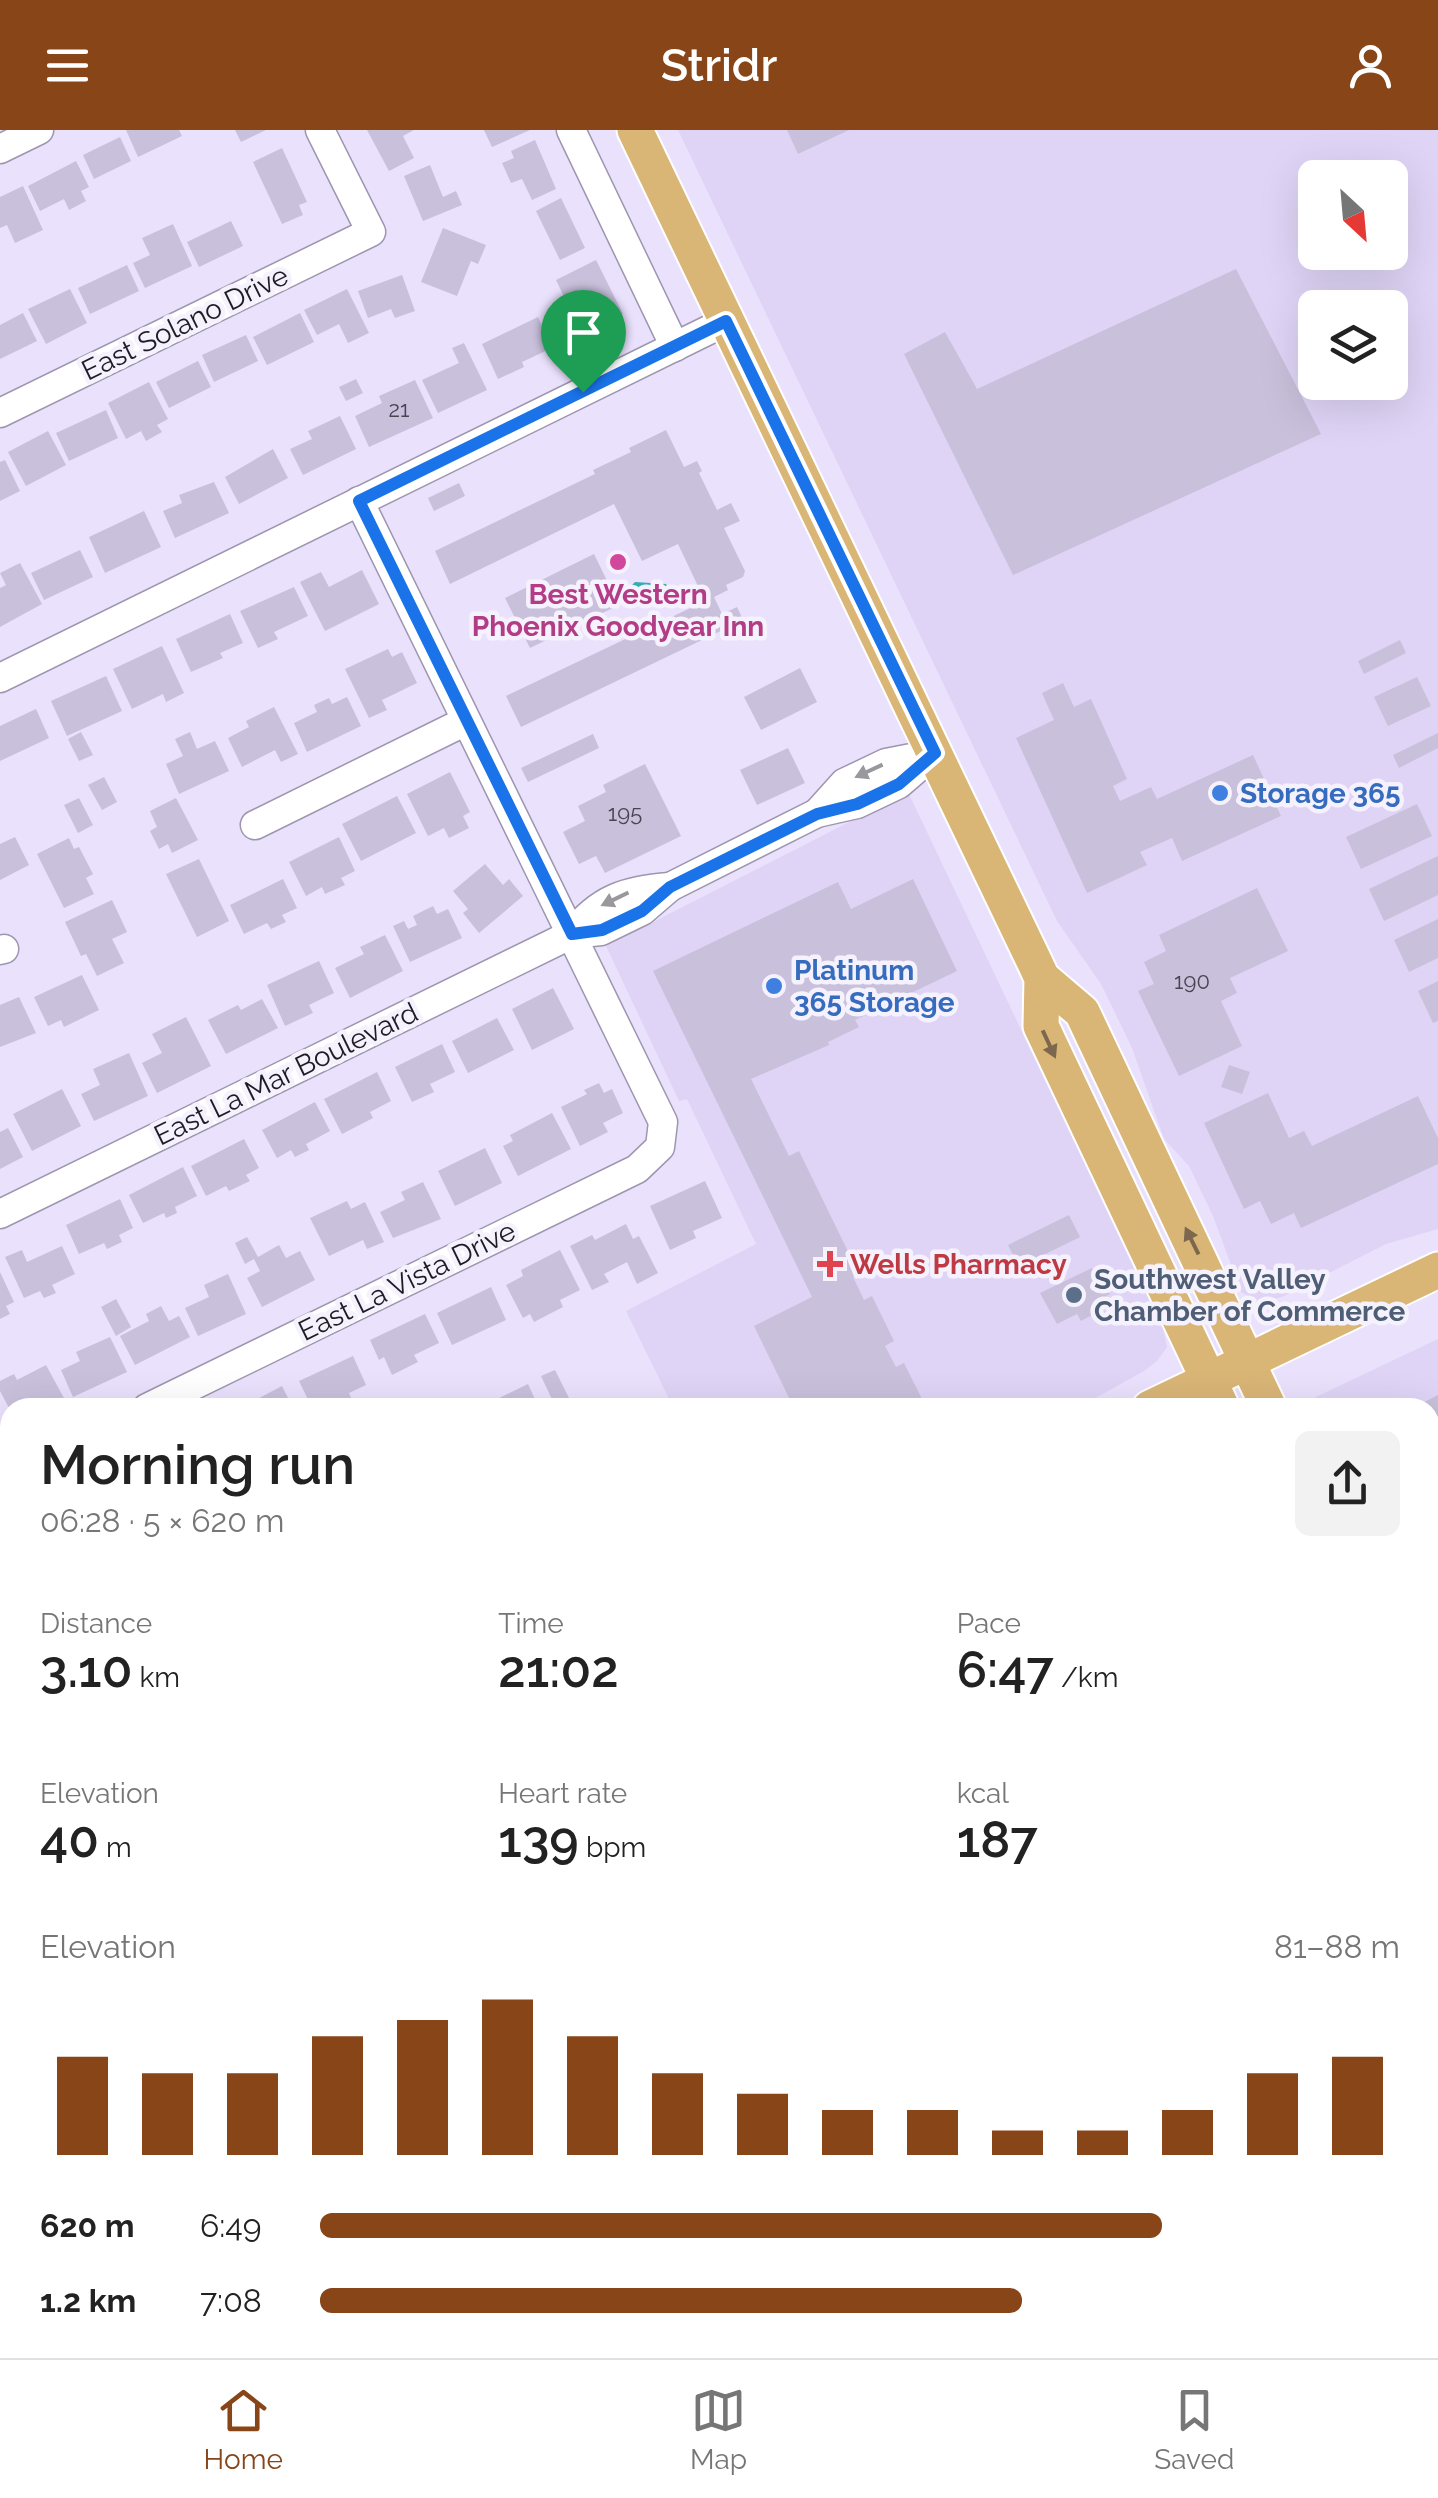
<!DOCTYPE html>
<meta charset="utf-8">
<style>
body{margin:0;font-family:Raleway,sans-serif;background:#f2f2f2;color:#222;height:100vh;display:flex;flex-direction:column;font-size:38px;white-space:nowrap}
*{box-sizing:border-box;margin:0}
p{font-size:32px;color:#767676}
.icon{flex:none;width:55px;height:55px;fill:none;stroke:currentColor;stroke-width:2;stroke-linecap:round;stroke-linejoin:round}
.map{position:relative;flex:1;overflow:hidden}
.sheet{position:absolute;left:0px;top:1268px;width:1440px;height:962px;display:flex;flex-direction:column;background:#fff;border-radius:30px 30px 0 0;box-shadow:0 10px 40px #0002}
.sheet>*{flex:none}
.needle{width:65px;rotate:154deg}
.buttons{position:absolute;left:1298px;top:30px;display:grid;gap:20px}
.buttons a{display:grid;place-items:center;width:110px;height:110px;border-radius:15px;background:#fff;box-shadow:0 10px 40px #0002;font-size:50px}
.pin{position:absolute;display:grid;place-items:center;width:85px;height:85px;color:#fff;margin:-102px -42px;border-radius:50% 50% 50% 0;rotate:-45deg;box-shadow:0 0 10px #0007}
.pin .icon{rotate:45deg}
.round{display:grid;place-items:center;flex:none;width:105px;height:105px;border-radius:15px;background:#f2f2f2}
.summary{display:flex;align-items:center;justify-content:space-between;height:170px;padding:0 40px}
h1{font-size:55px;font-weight:600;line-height:75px}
.figures{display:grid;grid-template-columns:repeat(3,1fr);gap:15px;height:170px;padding:10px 40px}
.figures div{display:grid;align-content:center}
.figures b{font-size:50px;font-weight:600}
.figures small{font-size:28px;font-weight:400}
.figures p{font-size:28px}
.chart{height:280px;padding:20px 40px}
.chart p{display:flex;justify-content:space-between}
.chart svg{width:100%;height:180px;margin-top:10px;stroke:#884518;stroke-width:6}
ul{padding:0 40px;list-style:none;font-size:32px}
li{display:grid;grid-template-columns:160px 120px 1fr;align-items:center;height:75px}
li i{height:25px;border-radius:12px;background:#884518}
header{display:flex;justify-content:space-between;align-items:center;height:130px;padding:0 40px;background:#884518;color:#fff;font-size:45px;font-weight:600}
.tab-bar{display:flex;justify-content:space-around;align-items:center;height:140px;border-top:2px solid #e0e0e0;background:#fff;font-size:28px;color:#767676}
.tab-bar a{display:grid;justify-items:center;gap:5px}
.tab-bar .on{color:#884518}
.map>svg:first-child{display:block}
.built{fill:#dfd4f6;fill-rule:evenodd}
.water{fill:#33adae}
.building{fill:#c9c0db}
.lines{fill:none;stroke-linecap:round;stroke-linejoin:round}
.minor-casing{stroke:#9e95af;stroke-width:31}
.major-casing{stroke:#fff;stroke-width:39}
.minor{stroke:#fff;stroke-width:28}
.major{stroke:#d9b576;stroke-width:35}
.oneway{fill:#9a989d}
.oneway2{fill:#7c684e}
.route-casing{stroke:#fff;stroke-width:20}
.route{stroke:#1a73e8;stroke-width:12}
.hotel-dot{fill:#d1479c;stroke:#f5f1fd;stroke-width:4}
.shop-dot{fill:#3f7fe0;stroke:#f5f1fd;stroke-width:4}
.health-dot{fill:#e0444e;stroke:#f5f1fd;stroke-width:4}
.service-dot{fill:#5c6f8a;stroke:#f5f1fd;stroke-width:4}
.labels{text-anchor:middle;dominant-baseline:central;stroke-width:9;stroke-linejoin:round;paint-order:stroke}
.number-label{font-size:22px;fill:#4a4452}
.street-label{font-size:28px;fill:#1f1b25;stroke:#f5f1fd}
.hotel-label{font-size:28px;font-weight:bold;fill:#b23c85;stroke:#f5f1fd}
.shop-label{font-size:28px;font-weight:bold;fill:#366cbe;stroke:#f5f1fd;text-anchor:start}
.health-label{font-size:28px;font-weight:bold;fill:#be3a42;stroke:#f5f1fd;text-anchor:start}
.service-label{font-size:28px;font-weight:bold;fill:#4e5e75;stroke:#f5f1fd;text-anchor:start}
</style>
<header><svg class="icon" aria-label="menu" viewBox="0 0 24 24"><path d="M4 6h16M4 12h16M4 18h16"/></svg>Stridr<svg class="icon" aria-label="person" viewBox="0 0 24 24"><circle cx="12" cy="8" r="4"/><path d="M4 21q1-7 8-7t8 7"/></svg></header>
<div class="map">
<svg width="1438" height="2228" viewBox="0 0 1438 2228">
<rect width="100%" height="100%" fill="#eae1fd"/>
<!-- built -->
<g class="built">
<path d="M678,0h760v1099l-52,15 -104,53 -15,4 -14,-2 -12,-7 -28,-76 -24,-50 -25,-27 -32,-91 -31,-64 -44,-63zM1315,48h75v74h-75zM1315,178h75v74h-75z"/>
<polygon points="908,662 1163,1198 1167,1217 1157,1231 1144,1241 1079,1277 673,1277 626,1181 756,1114 687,969 679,971 606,816"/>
<polygon points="1438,1209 1438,1571 1430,1553 1430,1278 1303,1278 1301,1274"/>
<polygon points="1430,1786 1438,1799 1438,2228 303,2228 319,2220 1430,2220"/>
</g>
<!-- water -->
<polygon class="water" points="635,452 666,454 671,463 660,478 655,477 651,470 634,470 630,457"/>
<!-- building -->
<g class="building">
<polygon points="126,0 179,0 182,6 138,27"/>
<polygon points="235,0 266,0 241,12"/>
<polygon points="367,0 414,0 403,6 414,28 389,41"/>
<polygon points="484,0 530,0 492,17"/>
<polygon points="787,0 849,0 798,24"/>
<polygon points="120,7 131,31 94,49 83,25"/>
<polygon points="535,10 556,59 532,70 522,49 511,53 502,33 514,28 511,21"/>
<polygon points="282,18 307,72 299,75 303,85 282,94 253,32"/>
<polygon points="76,31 89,57 81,61 86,71 69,80 64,69 40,81 28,56"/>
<polygon points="430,35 443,67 456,61 462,75 423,91 404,46"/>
<polygon points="23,56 43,100 15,113 7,95 0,98 0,67"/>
<polygon points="561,68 585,118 560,130 536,81"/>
<polygon points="231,91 243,116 199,137 187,112"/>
<polygon points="173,94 192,136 145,158 133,133 150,125 142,108"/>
<polygon points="443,98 486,115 478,134 471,131 457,166 421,152"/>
<polygon points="596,130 623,184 596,197 585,174 571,181 556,150"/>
<polygon points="127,135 139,161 90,184 78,158"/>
<polygon points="1236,139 1321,304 1013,445 904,224 945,202 977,259"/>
<polygon points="402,145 415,181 395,188 391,179 368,188 358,161"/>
<polygon points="70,159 87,193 46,214 28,179"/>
<polygon points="347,159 369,203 348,213 339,194 317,205 304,180"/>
<polygon points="23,183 37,211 0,229 0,195"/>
<polygon points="300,183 314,212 267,235 253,207"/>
<polygon points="538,187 552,218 522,232 524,237 498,249 482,214"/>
<polygon points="246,205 258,231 214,252 202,225"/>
<polygon points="464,213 487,260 438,283 422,250 459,233 452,218"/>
<polygon points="198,231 211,257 169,278 156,252"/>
<polygon points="356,249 363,263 346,271 339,257"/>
<polygon points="415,250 433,288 369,317 355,286 382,273 379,266"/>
<polygon points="149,252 168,289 157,295 162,302 146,311 141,301 126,309 108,273"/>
<polygon points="106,280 118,308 69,331 56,303"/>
<polygon points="340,286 356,319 303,345 290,319 312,309 308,301"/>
<polygon points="666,300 684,337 697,331 702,341 699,343 717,380 731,373 740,391 724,398 745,441 743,447 726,455 728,460 714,467 722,484 737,477 747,498 733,505 729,497 521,597 506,566 705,471 678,414 642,431 614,374 450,454 435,421 595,344 593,340 631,322 629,318"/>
<polygon points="48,301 66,335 26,356 8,322"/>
<polygon points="273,319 288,348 239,374 225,347"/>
<polygon points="5,330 20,361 0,371 0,332"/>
<polygon points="214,352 229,383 175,408 163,381 182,373 179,365"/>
<polygon points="459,353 465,366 434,381 428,368"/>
<polygon points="144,381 161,417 105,443 89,407"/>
<polygon points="80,420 93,447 44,470 31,443"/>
<polygon points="594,424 619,475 530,518 505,468"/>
<polygon points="20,433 42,474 0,497 0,458 6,455 0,443"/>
<polygon points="362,440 379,474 325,501 300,452 321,442 329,457"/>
<polygon points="294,457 308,486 274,502 278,509 258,518 240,481"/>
<polygon points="230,484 243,513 220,523 223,528 191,542 176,509"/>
<polygon points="1400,510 1406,523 1364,544 1358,531"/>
<polygon points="162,516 184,563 166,572 163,564 132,579 113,539"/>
<polygon points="388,519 392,527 402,522 417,553 382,570 387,580 369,588 345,539"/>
<polygon points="800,538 817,572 761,600 744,567"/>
<polygon points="106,546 122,581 67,606 51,571"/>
<polygon points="1417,547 1431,576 1388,596 1374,567"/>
<polygon points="1063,553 1074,577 1091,569 1127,649 1113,656 1120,671 1151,657 1157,669 1253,625 1281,686 1182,731 1172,708 1140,722 1147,735 1087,763 1016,608 1054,590 1042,563"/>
<polygon points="347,567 361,596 307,622 294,593 317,582 314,575 329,568 332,574"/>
<polygon points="274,577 298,624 281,632 275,620 242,637 228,608 249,597 246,591"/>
<polygon points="36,579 49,608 0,631 0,596"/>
<polygon points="81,602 93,625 79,631 68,609"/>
<polygon points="190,602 197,619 215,611 229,641 179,664 166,634 183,626 175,609"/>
<polygon points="1438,603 1438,618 1399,638 1393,625"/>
<polygon points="593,604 599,618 528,652 521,638"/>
<polygon points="788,618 805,653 757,675 740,640"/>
<polygon points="645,634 681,706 605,743 596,726 579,734 563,702 585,691 578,676 606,662 603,655"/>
<polygon points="450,642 470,682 463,686 469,698 449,708 444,698 428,706 407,664"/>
<polygon points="104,647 117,672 102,680 88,655"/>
<polygon points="397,666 416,703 361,731 342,694"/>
<polygon points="79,668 93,695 78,703 64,675"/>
<polygon points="176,668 198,710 172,723 168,714 159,719 150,701 157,697 150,681"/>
<polygon points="1417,674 1432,706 1361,739 1346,707"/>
<polygon points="15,707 29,735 0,750 0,714"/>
<polygon points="339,707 355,741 341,748 345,755 325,764 322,757 306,766 289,732"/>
<polygon points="69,708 74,719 79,717 93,744 86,748 94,764 64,778 37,724"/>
<polygon points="1438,726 1438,765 1384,791 1369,759"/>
<polygon points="199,729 229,791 197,807 166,744"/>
<polygon points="485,734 503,755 509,749 523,766 479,803 463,783 468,779 453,761"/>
<polygon points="283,749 297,778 282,785 286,792 271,799 267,793 244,804 230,775"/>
<polygon points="913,749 957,841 855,890 859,897 828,912 829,915 751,949 789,1026 799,1021 859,1144 853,1147 864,1170 872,1166 894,1211 885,1216 896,1237 904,1233 923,1271 915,1275 916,1278 794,1278 754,1196 812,1167 653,841 838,752 851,779"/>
<polygon points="1257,758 1288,821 1230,848 1237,863 1221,871 1242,916 1179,946 1138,861 1154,854 1144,832 1166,821 1159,805"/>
<polygon points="112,770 127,802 112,809 124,833 97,846 86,824 81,826 65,792"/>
<polygon points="433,776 437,784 448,779 462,808 410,832 393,796 404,791 408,799 417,795 413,786"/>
<polygon points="1438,789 1438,828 1409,842 1394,810"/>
<polygon points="385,805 403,841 350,868 335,838 364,824 360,817"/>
<polygon points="319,831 334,863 309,875 313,883 285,896 267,855"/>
<polygon points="82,845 99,880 64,897 61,890 48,896 34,867"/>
<polygon points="1438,851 1438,891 1433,893 1418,861"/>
<polygon points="553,858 574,899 532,920 512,879"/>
<polygon points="19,867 36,903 0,917 0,875"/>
<polygon points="262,869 278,898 226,924 208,890 238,875 241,880"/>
<polygon points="186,887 211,936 157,963 142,933 162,923 152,904"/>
<polygon points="497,888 514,920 468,943 452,911"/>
<polygon points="442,914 455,942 430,954 434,962 412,972 395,937"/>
<polygon points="129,923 148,966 94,991 81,964 100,955 93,939"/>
<polygon points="1229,935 1250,942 1242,964 1221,957"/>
<polygon points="377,942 391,971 370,982 373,988 342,1004 324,969"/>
<polygon points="599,953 604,963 612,959 623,983 603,993 608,1002 580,1016 561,977 587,964 584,960"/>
<polygon points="62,959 81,996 32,1021 13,984"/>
<polygon points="1268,963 1289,1008 1304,1001 1312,1016 1418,966 1438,1008 1438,1034 1301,1098 1294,1083 1271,1094 1260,1071 1244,1079 1204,993"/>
<polygon points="315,972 330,1001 306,1014 309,1020 295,1027 291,1020 277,1028 262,1000"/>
<polygon points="552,983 571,1019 518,1046 503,1016 513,1011 510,1005"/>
<polygon points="8,998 23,1027 0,1039 0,1002"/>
<polygon points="244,1009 259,1038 246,1045 250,1051 229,1061 226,1056 206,1066 191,1036"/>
<polygon points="485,1018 502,1053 455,1076 438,1041"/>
<polygon points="183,1037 197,1066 175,1077 177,1083 166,1088 164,1083 143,1093 129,1065"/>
<polygon points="705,1051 722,1088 693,1101 696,1108 670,1120 650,1076"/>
<polygon points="423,1052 441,1089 393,1108 380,1082 405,1070 401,1062"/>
<polygon points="120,1069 133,1098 119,1105 122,1112 107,1119 104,1113 79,1124 66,1095"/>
<polygon points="347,1071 351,1079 365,1072 384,1112 367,1119 363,1110 329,1126 310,1088"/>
<polygon points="1069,1085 1080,1107 1019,1137 1008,1115"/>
<polygon points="626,1094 633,1109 639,1106 658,1143 637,1154 627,1132 604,1144 609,1152 592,1160 570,1116 592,1105 595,1110"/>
<polygon points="247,1107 258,1127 279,1115 286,1128 300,1121 315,1150 262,1177 247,1148 260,1141 254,1129 245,1134 235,1113"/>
<polygon points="62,1116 75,1144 52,1155 56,1163 44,1168 40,1161 24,1168 5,1127 22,1120 27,1132"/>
<polygon points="560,1120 580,1160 560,1170 563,1177 534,1192 530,1184 523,1188 506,1155 523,1146 521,1140"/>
<polygon points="1092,1138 1110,1164 1106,1166 1111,1175 1081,1191 1077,1184 1057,1194 1040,1163"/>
<polygon points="0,1142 14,1172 6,1176 10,1184 0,1189"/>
<polygon points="228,1144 246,1184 198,1206 185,1178 209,1167 204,1155"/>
<polygon points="491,1157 506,1190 452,1215 437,1183"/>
<polygon points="116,1169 131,1197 116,1206 101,1177"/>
<polygon points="161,1176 169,1191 179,1186 190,1207 135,1235 120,1206 149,1191 146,1184"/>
<polygon points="425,1184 439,1213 414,1225 418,1232 392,1245 384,1227 379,1230 370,1210"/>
<polygon points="110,1207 127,1242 73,1267 61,1240 80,1231 76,1222"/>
<polygon points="353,1226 366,1255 349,1263 352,1270 337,1278 312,1278 299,1251"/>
<polygon points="46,1235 65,1270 51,1278 9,1278 0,1261 0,1251 14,1244 17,1250"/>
<polygon points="555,1240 574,1278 556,1278 541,1246"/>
<polygon points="528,1254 539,1278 501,1278 497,1269"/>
<polygon points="282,1256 293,1278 240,1278"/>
<polygon points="1438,1265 1438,1342 1433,1344 1436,1350 1430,1353 1430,1278 1413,1278"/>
<polygon points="0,1510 10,1510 10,1579 4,1579 5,1571 0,1570"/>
<polygon points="10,1644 10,1727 0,1732 0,1648"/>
<polygon points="1430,2015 1434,2023 1438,2021 1438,2086 1430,2090"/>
<polygon points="562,2220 654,2220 657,2228 566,2228"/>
<polygon points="793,2220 885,2220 888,2228 797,2228"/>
<polygon points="1037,2220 1152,2220 1136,2228 1040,2228"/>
</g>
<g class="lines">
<!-- minor casing -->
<g class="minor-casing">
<g id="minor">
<polyline points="571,0 675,217"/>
<polyline points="0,19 39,0"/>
<polyline points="0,283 371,102 320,0"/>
<polyline points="0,548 727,191"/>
<polyline points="817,683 844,653 886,633 932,624"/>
<polyline points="255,695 466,591"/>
<path d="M572,804c27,-35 54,-44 98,-47"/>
<polyline points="0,820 4,819"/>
<polyline points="0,1084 572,804 601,801 642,781 670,757 817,683 857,674 899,654 935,623"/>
<polyline points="147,1278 637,1039 660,1017 663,992 359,371"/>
<polyline points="0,1360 10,1381"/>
<polyline points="1430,2198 1438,2194"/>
<polyline points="424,2220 428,2228"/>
<polyline points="1366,2228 1383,2220"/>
</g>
</g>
<!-- major casing -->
<g class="major-casing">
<g id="major">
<polyline points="635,0 1035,833 1042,848 1041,896 1222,1278"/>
<polyline points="1042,848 1082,882 1269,1278"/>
<polyline points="1150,1278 1438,1140"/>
<polyline points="1430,1628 1438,1645"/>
<polyline points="1430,1684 1438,1701"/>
<polyline points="1430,1731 1438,1748"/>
<polyline points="0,1844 10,1839"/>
</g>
</g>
<!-- minor -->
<use href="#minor" class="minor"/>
<!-- major -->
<use href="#major" class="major"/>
</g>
<!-- one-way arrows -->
<defs><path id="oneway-solid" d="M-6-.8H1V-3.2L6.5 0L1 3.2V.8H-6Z" transform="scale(2.5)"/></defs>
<g class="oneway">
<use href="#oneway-solid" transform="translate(869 641) rotate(155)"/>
<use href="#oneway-solid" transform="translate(615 769) rotate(154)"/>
</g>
<g class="oneway2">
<use href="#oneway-solid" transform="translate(1049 914) rotate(65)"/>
<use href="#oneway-solid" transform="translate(1192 1111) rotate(-116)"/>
</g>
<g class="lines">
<!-- route casing -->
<g class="route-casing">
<polygon id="route" points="726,191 935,623 899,654 857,674 817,684 670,757 642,781 602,800 572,804 359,371"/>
</g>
<!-- route -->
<use href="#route" class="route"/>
</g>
<!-- markers -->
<circle class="hotel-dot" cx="618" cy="432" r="10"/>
<g class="shop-dot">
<circle cx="1220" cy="663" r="10"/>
<circle cx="774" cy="856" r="10"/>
</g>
<path class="health-dot" d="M825 1119h10v10h10v10h-10v10h-10v-10h-10v-10h10z"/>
<circle class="service-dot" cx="1074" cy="1165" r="10"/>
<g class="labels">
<!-- number labels -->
<g class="number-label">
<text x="399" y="279">21</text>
<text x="625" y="683">195</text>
<text x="1192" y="851">190</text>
</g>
<!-- street labels -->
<g class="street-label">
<text transform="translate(185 193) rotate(-26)">East Solano Drive</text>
<text transform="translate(286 944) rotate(-26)">East La Mar Boulevard</text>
<text transform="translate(407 1151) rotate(-26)">East La Vista Drive</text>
</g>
<!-- hotel labels -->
<g class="hotel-label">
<text x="618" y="464">Best Western<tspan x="618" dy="32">Phoenix Goodyear Inn</tspan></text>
</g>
<!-- shop labels -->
<g class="shop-label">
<text x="1240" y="663">Storage 365</text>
<text x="794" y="840">Platinum<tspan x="794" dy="32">365 Storage</tspan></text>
</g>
<!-- health labels -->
<g class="health-label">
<text x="850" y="1134">Wells Pharmacy</text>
</g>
<!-- service labels -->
<g class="service-label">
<text x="1094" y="1149">Southwest Valley<tspan x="1094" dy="32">Chamber of Commerce</tspan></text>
</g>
</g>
</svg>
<div class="buttons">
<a><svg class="needle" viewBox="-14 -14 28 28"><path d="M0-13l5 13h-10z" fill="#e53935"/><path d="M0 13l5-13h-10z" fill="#767676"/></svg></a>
<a><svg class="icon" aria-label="layers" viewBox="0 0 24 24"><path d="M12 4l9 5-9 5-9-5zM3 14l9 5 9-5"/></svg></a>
</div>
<div class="pin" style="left:583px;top:262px;background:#1e9e55"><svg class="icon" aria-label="arrive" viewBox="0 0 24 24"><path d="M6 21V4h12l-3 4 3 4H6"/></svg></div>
<section class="sheet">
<div class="summary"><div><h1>Morning run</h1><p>06:28 · 5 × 620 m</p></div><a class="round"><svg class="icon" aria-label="share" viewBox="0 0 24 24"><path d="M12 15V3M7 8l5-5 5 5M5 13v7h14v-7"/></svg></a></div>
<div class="figures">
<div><p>Distance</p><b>3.10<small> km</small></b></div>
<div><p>Time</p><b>21:02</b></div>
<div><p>Pace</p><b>6:47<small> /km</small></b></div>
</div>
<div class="figures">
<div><p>Elevation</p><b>40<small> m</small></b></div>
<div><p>Heart rate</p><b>139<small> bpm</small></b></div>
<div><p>kcal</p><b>187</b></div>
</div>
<div class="chart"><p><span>Elevation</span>81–88 m</p>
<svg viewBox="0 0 160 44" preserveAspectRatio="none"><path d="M5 44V20M15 44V24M25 44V24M35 44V15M45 44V11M55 44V6M65 44V15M75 44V24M85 44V29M95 44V33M105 44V33M115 44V38M125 44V38M135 44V33M145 44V24M155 44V20"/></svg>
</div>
<ul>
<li><b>620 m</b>6:49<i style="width:78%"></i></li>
<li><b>1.2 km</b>7:08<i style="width:65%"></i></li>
</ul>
</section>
</div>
<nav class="tab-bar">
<a class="on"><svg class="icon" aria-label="home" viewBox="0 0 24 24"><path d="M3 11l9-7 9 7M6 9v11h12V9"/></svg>Home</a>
<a><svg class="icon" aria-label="map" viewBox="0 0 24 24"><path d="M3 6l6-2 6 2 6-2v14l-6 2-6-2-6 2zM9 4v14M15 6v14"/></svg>Map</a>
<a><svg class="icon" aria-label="saved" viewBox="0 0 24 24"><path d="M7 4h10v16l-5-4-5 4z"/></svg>Saved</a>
</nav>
